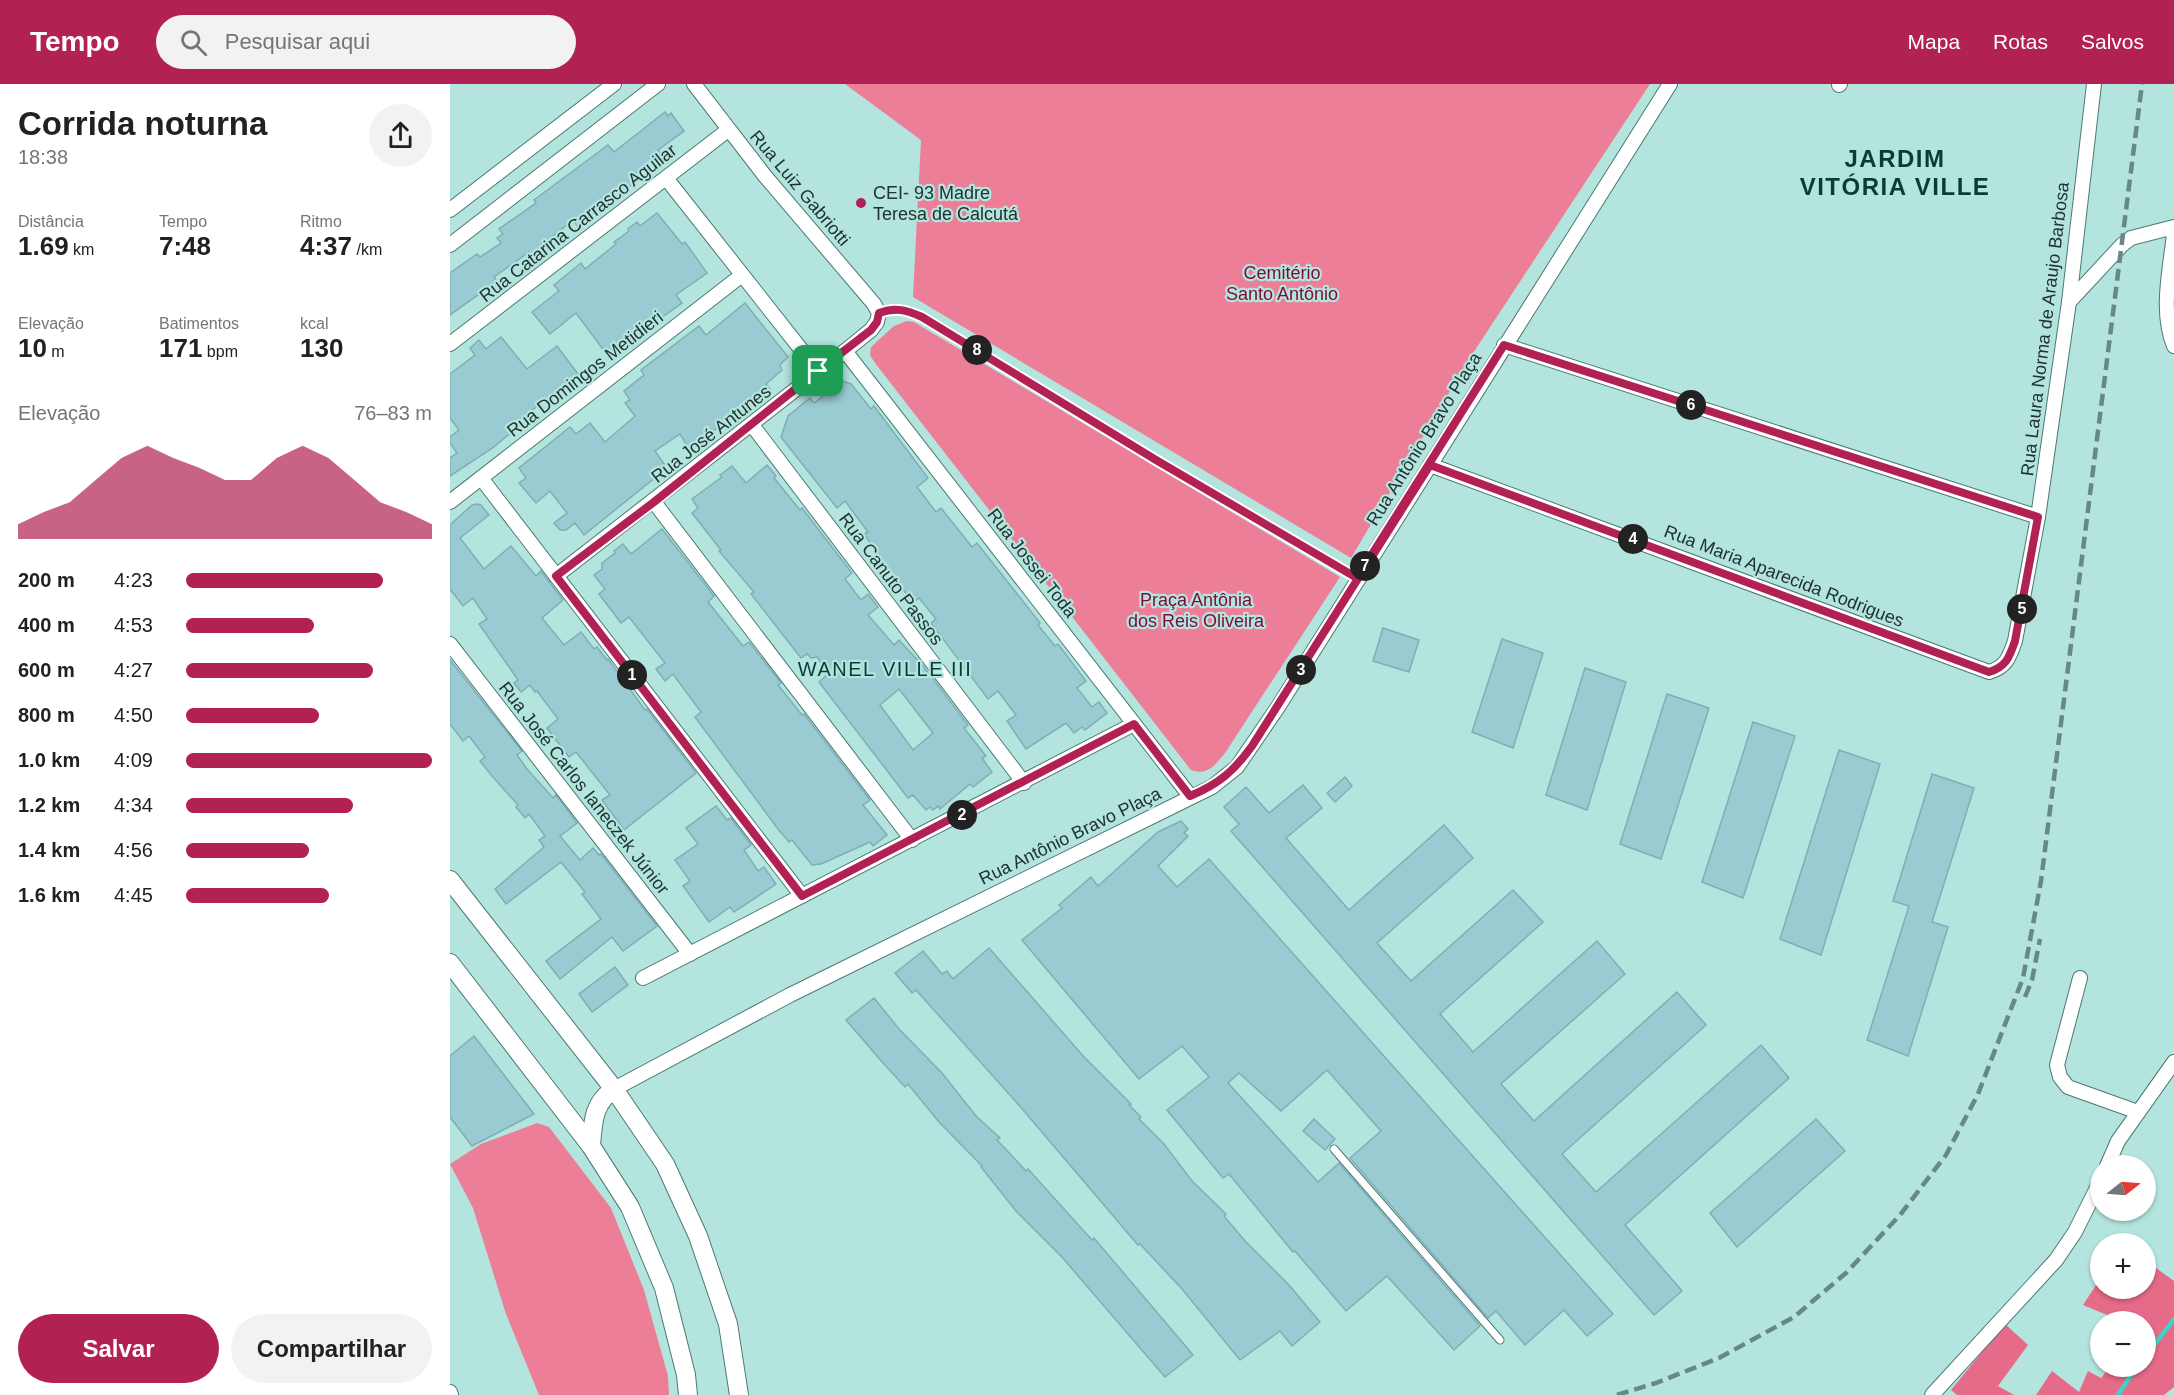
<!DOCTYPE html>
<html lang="pt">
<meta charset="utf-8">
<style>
body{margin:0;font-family:Arial,sans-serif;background:#f2f2f2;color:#202124;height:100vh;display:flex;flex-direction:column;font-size:22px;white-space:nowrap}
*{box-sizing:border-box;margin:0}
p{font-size:20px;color:#757577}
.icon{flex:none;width:33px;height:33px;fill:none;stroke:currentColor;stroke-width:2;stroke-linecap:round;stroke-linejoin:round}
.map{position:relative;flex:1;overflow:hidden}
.details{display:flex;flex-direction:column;background:#fff;width:450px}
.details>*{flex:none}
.needle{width:39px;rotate:73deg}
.tools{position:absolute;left:1640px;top:1071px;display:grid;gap:12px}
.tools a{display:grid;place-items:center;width:66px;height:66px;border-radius:50%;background:#fff;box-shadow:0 2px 4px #0004;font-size:30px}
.pin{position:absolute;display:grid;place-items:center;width:51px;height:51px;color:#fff;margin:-26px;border-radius:12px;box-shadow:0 3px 9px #0006}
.km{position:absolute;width:30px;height:30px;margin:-15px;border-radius:50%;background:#222;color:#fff;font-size:16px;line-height:30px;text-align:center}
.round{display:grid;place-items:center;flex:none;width:63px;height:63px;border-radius:32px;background:#f2f2f2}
.headline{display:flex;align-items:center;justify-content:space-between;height:102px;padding:0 18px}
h1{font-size:33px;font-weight:700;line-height:45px}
.metrics{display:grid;grid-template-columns:repeat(3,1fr);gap:9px;height:102px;padding:6px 18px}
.metrics div{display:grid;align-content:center}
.metrics b{font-size:26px;font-weight:700}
.metrics small{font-size:16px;font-weight:400}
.metrics p{font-size:16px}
.chart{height:168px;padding:12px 18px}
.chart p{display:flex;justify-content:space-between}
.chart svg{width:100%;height:108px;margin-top:6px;fill:#b22153;opacity:.7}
.action{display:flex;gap:12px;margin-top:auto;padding:12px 18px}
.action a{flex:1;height:69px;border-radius:36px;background:#b22153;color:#fff;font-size:24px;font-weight:700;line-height:69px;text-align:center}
.action a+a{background:#f2f2f2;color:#202124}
ul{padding:0 18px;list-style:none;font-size:20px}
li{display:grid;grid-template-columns:96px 72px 1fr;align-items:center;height:45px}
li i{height:15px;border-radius:8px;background:#b22153}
header{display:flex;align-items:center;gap:36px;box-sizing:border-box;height:84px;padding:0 30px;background:#b22153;color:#fff}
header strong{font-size:28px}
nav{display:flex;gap:33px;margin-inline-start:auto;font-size:21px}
.search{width:420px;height:54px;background:#f2f2f2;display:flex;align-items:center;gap:15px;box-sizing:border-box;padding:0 21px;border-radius:33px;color:#757577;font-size:22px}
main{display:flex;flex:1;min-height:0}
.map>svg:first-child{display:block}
.green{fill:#ed7e97}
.forest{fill:#e56b88}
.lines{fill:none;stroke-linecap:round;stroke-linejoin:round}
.stream{stroke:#41d3c7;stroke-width:4.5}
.building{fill:#9bcbd2;stroke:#7faeb5;stroke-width:1.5;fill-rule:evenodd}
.lane-casing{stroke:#4b7974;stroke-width:9}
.street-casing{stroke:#4b7974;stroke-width:16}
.secondary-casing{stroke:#4b7974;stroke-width:20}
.lane{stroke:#fff;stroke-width:7}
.street{stroke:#fff;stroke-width:14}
.secondary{stroke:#fff;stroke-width:18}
.rail{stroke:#678884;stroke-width:4.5;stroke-dasharray:12 6;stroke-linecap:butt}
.route-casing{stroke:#fff;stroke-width:12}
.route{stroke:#b22153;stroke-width:8}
.poi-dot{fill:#b22153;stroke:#b3e4de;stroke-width:2}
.labels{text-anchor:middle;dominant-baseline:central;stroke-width:4.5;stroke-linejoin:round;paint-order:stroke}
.street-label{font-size:18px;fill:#203331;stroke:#b3e4de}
.poi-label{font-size:18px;fill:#203331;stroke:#b3e4de;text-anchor:start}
.park-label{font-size:18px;fill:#7e0b36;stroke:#b3e4de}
.neighbourhood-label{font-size:20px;letter-spacing:1.5px;fill:#093b37;stroke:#b3e4de}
.district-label{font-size:24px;font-weight:bold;letter-spacing:1.5px;fill:#093b37;stroke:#b3e4de}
</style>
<header>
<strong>Tempo</strong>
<div class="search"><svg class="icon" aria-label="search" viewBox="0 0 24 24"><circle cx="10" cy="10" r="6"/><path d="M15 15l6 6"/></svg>Pesquisar aqui</div>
<nav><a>Mapa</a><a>Rotas</a><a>Salvos</a></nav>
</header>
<main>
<section class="details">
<div class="headline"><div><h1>Corrida noturna</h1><p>18:38</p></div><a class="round"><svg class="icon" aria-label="share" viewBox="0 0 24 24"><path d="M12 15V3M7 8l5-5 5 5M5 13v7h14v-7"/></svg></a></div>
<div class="metrics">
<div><p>Distância</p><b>1.69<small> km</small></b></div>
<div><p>Tempo</p><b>7:48</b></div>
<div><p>Ritmo</p><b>4:37<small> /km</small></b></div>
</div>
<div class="metrics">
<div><p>Elevação</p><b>10<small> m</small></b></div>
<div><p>Batimentos</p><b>171<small> bpm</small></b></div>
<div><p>kcal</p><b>130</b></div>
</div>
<div class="chart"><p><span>Elevação</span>76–83 m</p>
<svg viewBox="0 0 160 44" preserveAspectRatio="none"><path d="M0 44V38L10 33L20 29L30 20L40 11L50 6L60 11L70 15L80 20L90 20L100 11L110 6L120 11L130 20L140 29L150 33L160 38V44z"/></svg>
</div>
<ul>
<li><b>200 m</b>4:23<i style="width:80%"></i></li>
<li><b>400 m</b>4:53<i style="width:52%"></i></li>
<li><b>600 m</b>4:27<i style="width:76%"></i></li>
<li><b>800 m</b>4:50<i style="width:54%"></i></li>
<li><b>1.0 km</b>4:09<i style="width:100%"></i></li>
<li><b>1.2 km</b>4:34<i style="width:68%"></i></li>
<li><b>1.4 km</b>4:56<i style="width:50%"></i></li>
<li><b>1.6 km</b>4:45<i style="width:58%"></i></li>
</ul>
<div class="action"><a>Salvar</a><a>Compartilhar</a></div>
</section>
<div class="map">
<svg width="1724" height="1311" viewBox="0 0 1724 1311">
<rect width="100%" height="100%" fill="#b3e4de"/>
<!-- green -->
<g class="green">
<polygon points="395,0 1200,0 1021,272 901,474 463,213 471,56"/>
<path d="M457,237l7,1 426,255 -115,176c-10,12 -17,23 -34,17l-316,-407 -5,-8 1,-8 23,-21z"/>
<polygon points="87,1039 99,1043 161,1124 194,1206 218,1292 219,1311 89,1311 56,1230 23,1124 0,1080 31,1060"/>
</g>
<!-- forest -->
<g class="forest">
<polygon points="1695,1176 1724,1197 1724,1303 1714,1311 1586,1311 1602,1287 1629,1308 1638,1287 1651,1294 1660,1283 1695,1282 1695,1238 1655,1237 1657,1231 1633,1221 1650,1195 1650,1204 1695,1204"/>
<polygon points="1555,1240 1578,1261 1548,1302 1564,1311 1507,1311 1501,1306"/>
</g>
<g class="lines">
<!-- stream -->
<g class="stream">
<polyline points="1695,1273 1724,1235"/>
<polyline points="1668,1311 1687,1282"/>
</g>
</g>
<!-- building -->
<g class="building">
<polygon points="215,28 218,32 221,29 234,47 208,66 215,75 205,82 201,77 182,92 186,97 171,110 168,106 141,126 144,130 128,143 123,136 92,161 94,164 82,172 79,168 44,193 47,197 0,231 0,189 27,170 30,173 51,159 47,154 53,150 49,145 86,119 84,116 92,110 158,61 164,68"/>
<polygon points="207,129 232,160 235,158 257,189 226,211 232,219 194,246 185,254 187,257 174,266 171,263 158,272 126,229 100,250 82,228 109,207 104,201 131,179 135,185 166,160 164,158 179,147 178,145 187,138 190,142"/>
<polygon points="295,219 338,273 330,281 332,286 316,300 320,305 239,365 230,350 205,367 217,384 134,451 125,439 116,446 110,446 104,439 117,429 100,407 86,419 69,399 76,394 69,384 120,343 126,350 140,339 155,358 185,332 175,319 180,316 174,307 194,291 191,286 249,242 256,251"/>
<polygon points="51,253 77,285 107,262 131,294 115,306 114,303 70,335 72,339 44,363 0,392 0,374 7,369 0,359 0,353 9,346 0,334 0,290 25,271 20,264 29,256 36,265"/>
<polygon points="392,297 401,300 421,325 424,322 478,394 467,403 486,428 491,424 522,463 527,459 590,539 588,541 605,562 608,560 636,597 627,604 642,623 649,618 657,629 635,646 632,643 624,649 616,639 576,665 557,637 566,631 548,607 538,615 481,539 486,535 469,514 463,519 457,511 414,450 418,448 395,417 387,424 331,353 338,332 360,314 364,319"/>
<path d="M317,381l9,11 -2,2 26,32 2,-2 50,65 -7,6 16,21 7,-6 10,13 -10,8 26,30 5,-5 25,27 44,58 -4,3 22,28 -4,2 10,14 -19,15 -3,-3 -30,25 -2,-3 -5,4 -3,-3 -4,3 -13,-15 -5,3 -89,-116 10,-9 -12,-16 -6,1 -4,-4 -6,4 -50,-64 3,-2 -35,-41 2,-1 -29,-37 6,-5 -6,-9 30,-22 -2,-2 12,-9 14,17zM449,605l34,44 -20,17 -33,-45z"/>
<polygon points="27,420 31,421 39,431 10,454 34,485 61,462 86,492 91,487 113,516 92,534 114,561 131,548 144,565 147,563 157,576 158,575 195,626 197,625 246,689 174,746 152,716 160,711 126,668 119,673 97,644 108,635 87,607 85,608 80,601 71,608 64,599 68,596 29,540 37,535 23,514 13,522 0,505 0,441 22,421"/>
<polygon points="212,445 264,512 258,518 293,562 299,558 331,599 328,601 352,631 354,630 420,716 413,721 437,751 423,762 420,758 371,780 362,781 342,756 339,758 328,745 245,633 251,628 223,590 215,597 206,585 215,579 179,533 171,539 149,510 155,505 144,491 152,485 152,479 165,469 164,467 173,460 181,470"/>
<polygon points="933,544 969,556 959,588 923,577"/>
<polygon points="1052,555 1093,569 1063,664 1022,648"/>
<polygon points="0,576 72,667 67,671 77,685 103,714 106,711 127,739 110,752 130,776 143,764 149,771 151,770 207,842 173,867 162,853 110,895 96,877 151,835 132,810 135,808 111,778 56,820 45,805 94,763 89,756 95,752 79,730 75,734 66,723 68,721 42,692 30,677 35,673 19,652 13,657 0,640"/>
<polygon points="1135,584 1176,598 1137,726 1096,711"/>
<polygon points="1217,610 1259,624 1211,775 1170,760"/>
<polygon points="1303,638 1345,652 1293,814 1252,798"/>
<polygon points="1389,666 1430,680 1371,871 1330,855"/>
<polygon points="1482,690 1524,704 1482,838 1498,843 1458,972 1417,956 1459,822 1443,817"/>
<polygon points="895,693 902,702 885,718 877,709"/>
<polygon points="853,701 872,724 836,754 899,826 994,741 1023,774 927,859 961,897 1063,806 1093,838 990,930 1023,968 1147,857 1175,890 1051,1000 1084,1037 1227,908 1256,941 1112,1070 1146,1108 1311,961 1339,994 1175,1141 1232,1207 1204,1231 781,747 789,740 774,723 796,703 819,729"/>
<polygon points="266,722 277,736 281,734 301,761 294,766 308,787 314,783 326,800 284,828 280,823 259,838 233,802 240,797 225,776 248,760 236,744"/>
<polygon points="731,737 738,745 734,749 738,752 708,782 727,803 759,775 1163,1230 1137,1252 1114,1226 1075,1261 1046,1227 1038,1234 900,1074 931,1047 877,986 831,1027 789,989 778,999 868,1098 889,1079 1030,1242 1004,1266 937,1192 896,1227 845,1167 843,1168 779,1090 773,1094 717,1026 759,993 732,962 689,995 572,856 612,824 609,821 641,793 648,802 708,748"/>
<polygon points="539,864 634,973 681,1020 679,1021 691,1033 689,1035 714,1060 742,1097 776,1130 774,1132 795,1157 839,1201 870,1238 842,1262 830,1247 790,1276 732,1205 690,1160 688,1161 568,1020 466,906 462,909 445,889 473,867 492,890 497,887 503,895"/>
<polygon points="165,883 178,901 142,928 129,910"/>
<polygon points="424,914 449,945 492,989 526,1032 550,1054 547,1056 576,1087 578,1085 642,1156 644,1154 743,1271 715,1293 611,1172 566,1127 531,1083 532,1082 489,1038 458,1000 455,1003 433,979 396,936"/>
<polygon points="24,952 84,1030 22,1062 0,1033 0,972"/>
<polygon points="864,1035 885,1055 875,1066 853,1047"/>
<polygon points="1366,1035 1395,1067 1287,1163 1260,1129"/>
</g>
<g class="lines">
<!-- lane casing -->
<g class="lane-casing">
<g id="lane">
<path d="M429,229c17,-6 27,-3 43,4l234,143 201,118"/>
<polyline points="884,1065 1050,1256"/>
</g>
</g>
<!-- street casing -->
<g class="street-casing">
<g id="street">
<polyline points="1389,1 1390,0"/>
<polyline points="216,94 368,287"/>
<polyline points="0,126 164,0"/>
<path d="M1724,150c-4,36 -14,78 0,112"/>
<polyline points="0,161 208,0"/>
<polyline points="1619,218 1672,161 1681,154 1724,143"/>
<polyline points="0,260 278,46"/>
<polyline points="1054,261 1588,433"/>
<polyline points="395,267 740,712"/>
<polyline points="302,341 574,699"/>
<path d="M980,381l559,207c17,-5 20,-14 26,-31l23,-124 31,-215 25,-218"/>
<polyline points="31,394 352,812"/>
<polyline points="0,418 292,191"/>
<polyline points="204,418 462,756"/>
<polyline points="106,492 395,267 421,246 427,238 429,229 424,220 315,92 244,0"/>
<polyline points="0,560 240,870"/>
<polyline points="193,894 684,640"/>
<polyline points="1630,894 1607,981 1610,993 1618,1003 1688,1028"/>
<polyline points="164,1005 340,911 762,703 787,683 828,623 1220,0"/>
<polyline points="1657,1082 1668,1057 1724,978"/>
<polyline points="0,1308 1,1311"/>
<polyline points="1482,1311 1606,1176 1625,1148 1650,1098"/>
</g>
</g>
<!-- secondary casing -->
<g class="secondary-casing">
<g id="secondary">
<polyline points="0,796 164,1005 215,1080 248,1152 278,1240 289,1311"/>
<polyline points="0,879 141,1062 180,1123 214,1204 236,1291 238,1311"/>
<path d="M141,1062c2,-24 2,-43 23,-57"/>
</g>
</g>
<!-- lane -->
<use href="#lane" class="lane"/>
<!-- street -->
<use href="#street" class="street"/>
<!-- secondary -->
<use href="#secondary" class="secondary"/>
<!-- rail -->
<g class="rail">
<polyline points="1575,913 1582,896 1590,855"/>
<polyline points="1167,1311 1206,1299 1269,1274 1344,1233 1396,1189 1450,1131 1496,1071 1528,1010 1573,894 1591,797 1692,0"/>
</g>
</g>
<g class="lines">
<!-- route casing -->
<g class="route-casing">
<path id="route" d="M368,287l-164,131 -98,74 246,320 332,-172 56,72c29,-12 44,-25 62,-50l178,-281 559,207c17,-5 20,-14 26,-31l23,-124 -534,-172 -147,233 -201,-118 -234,-143c-16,-7 -26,-10 -43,-4l-2,9 -6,8 -53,41"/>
</g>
<!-- route -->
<use href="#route" class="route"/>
</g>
<!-- markers -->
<circle class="poi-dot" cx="411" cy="119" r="6"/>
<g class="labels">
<!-- street labels -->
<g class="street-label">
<text transform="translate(350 104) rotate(50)">Rua Luiz Gabriotti</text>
<text transform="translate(128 139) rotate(-38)">Rua Catarina Carrasco Aguilar</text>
<text transform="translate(1595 245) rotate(-83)">Rua Laura Norma de Araujo Barbosa</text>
<text transform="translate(135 290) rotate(-38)">Rua Domingos Metidieri</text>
<text transform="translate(261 350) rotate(-38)">Rua José Antunes</text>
<text transform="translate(974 355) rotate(-58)">Rua Antônio Bravo Plaça</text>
<text transform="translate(582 479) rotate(52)">Rua Jossei Toda</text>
<text transform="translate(1334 492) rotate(21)">Rua Maria Aparecida Rodrigues</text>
<text transform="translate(441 495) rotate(53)">Rua Canuto Passos</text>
<text transform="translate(134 704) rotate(52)">Rua José Carlos Ianeczek Júnior</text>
<text transform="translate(620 752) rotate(-26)">Rua Antônio Bravo Plaça</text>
</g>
<!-- poi labels -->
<g class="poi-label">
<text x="423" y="109">CEI- 93 Madre<tspan x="423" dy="21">Teresa de Calcutá</tspan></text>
</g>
<!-- park labels -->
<g class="park-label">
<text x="832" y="189">Cemitério<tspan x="832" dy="21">Santo Antônio</tspan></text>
<text x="746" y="516">Praça Antônia<tspan x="746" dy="21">dos Reis Oliveira</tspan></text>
</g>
<!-- neighbourhood labels -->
<g class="neighbourhood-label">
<text x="435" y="585">WANEL VILLE III</text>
</g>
<!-- district labels -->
<g class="district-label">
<text x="1445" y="74">JARDIM<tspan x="1445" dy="28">VITÓRIA VILLE</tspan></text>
</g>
</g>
</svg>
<div class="tools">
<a><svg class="needle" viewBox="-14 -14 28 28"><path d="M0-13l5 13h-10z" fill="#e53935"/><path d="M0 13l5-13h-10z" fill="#757577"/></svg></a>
<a>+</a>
<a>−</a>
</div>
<div class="pin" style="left:368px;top:287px;background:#1e9e55"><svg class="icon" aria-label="arrive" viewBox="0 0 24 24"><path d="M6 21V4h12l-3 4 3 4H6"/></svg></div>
<b class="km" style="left:182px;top:591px">1</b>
<b class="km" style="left:512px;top:731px">2</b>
<b class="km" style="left:851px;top:586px">3</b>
<b class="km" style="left:1183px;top:455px">4</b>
<b class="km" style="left:1572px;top:525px">5</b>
<b class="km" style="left:1241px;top:321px">6</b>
<b class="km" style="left:915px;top:482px">7</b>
<b class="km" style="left:527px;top:266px">8</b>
</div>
</main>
